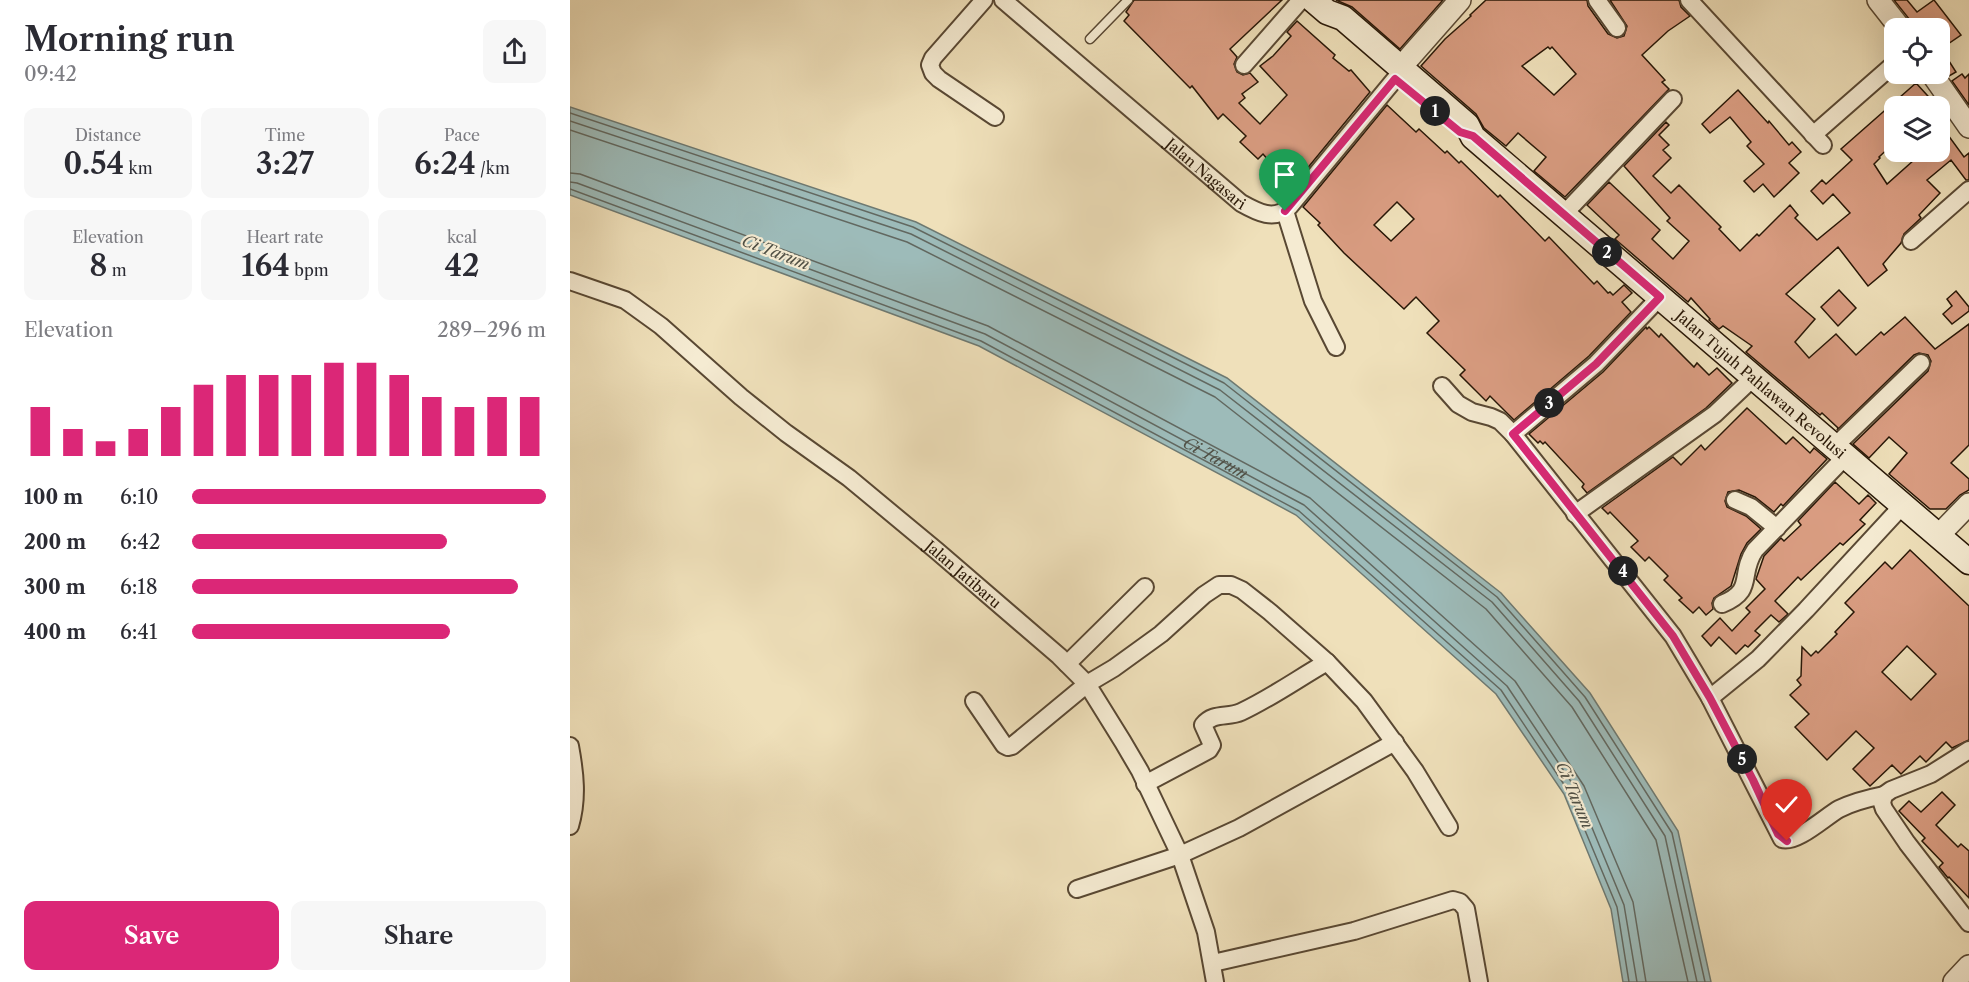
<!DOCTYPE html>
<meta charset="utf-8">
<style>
body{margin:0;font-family:"Libre Caslon Text",serif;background:#f7f7f7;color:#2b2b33;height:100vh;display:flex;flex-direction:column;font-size:22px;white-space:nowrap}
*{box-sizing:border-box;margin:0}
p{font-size:20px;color:#7c7c81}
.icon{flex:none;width:33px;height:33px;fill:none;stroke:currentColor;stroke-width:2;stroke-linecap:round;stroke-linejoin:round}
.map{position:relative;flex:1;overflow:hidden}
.sheet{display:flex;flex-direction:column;background:#fff;width:570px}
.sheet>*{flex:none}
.buttons{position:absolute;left:1314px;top:18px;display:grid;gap:12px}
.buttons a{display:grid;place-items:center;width:66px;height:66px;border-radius:12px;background:#fff;box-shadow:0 6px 24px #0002;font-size:30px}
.pin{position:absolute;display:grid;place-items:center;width:51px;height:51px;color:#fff;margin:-62px -26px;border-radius:50% 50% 50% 0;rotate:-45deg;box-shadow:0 0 6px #0007}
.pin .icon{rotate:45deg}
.km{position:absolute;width:30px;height:30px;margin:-15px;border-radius:50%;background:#222;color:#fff;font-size:16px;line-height:30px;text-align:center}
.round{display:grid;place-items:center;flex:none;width:63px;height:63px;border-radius:12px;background:#f7f7f7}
.head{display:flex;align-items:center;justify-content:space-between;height:102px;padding:0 24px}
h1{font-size:33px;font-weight:600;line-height:45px}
.figures{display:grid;grid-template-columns:repeat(3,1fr);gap:9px;height:102px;padding:6px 24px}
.figures div{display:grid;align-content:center;border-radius:12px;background:#f7f7f7;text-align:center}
.figures b{font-size:30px;font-weight:600}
.figures small{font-size:16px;font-weight:400}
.figures p{font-size:16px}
.chart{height:168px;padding:12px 24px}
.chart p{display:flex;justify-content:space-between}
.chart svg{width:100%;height:108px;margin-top:6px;stroke:#db2777;stroke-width:6}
.action{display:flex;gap:12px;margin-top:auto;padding:12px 24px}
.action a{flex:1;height:69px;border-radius:12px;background:#db2777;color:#fff;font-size:24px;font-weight:600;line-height:69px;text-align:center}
.action a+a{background:#f7f7f7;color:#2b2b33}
ul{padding:0 24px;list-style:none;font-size:20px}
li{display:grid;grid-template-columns:96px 72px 1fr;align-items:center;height:45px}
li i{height:15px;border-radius:8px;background:#db2777}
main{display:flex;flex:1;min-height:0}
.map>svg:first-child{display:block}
.water{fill:#9dbbb9;stroke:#6e7971;stroke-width:1.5}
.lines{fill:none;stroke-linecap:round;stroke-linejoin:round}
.shore{stroke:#626860;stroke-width:1.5}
.building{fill:#da9d82;stroke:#271606;stroke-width:1.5;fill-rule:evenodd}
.service-casing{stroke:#594833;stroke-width:11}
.minor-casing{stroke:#594833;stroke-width:20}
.tertiary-casing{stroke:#594833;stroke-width:24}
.secondary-casing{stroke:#271606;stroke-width:27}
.service{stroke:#f5ebd2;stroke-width:8}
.minor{stroke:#f5ebd2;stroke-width:16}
.tertiary{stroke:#f5ebd2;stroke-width:21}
.secondary{stroke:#f5ebd2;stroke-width:24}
.route-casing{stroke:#fff;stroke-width:12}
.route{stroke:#db2777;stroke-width:8}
.labels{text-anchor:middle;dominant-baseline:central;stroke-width:4.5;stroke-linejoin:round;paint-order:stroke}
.street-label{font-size:15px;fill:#271606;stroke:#f5ebd2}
.water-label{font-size:16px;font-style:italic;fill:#505045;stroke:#f5ebd2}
</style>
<main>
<section class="sheet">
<div class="head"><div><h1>Morning run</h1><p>09:42</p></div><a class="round"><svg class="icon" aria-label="share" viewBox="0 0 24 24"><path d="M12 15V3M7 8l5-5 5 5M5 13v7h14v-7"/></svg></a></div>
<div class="figures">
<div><p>Distance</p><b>0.54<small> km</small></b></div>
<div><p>Time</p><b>3:27</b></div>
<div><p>Pace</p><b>6:24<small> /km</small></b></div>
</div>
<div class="figures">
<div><p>Elevation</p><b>8<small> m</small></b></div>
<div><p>Heart rate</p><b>164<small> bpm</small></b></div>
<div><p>kcal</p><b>42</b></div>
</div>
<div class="chart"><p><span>Elevation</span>289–296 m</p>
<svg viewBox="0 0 160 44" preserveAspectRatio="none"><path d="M5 44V24M15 44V33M25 44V38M35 44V33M45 44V24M55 44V15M65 44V11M75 44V11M85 44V11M95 44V6M105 44V6M115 44V11M125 44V20M135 44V24M145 44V20M155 44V20"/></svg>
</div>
<ul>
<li><b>100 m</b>6:10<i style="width:100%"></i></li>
<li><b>200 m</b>6:42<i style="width:72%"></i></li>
<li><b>300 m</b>6:18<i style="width:92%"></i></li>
<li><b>400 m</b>6:41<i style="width:73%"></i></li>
</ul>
<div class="action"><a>Save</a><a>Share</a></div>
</section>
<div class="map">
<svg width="1399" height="982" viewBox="0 0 1399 982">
<rect width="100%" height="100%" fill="#efe0ba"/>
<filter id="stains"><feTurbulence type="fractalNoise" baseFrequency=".00333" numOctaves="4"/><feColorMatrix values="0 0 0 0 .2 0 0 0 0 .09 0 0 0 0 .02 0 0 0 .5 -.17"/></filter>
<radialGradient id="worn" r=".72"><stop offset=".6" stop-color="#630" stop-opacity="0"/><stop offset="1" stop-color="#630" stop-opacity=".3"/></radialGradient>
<!-- water -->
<polygon class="water" points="0,107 346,222 657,378 931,593 1020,693 1108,831 1141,982 1053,982 1041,909 994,794 926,694 726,515 409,346 0,195"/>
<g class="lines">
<!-- shore -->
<g class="shore">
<polyline points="0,113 343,227 654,383 927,597 1015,697 1102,833 1135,982"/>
<polyline points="0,121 341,234 650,390 922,602 1009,701 1095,836 1127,982"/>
<polyline points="0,130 337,242 645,397 916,609 1002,707 1086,840 1118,982"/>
<polyline points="0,173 10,174 418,326 740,498 945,681 1014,786 1063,902 1076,982"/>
<path id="s1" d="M0,182l7,1 408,151 319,171 203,181 69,103 48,116 13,77"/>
<polyline points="0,189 411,341 729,511 931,690 999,792 1047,907 1059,982"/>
</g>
</g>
<!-- building -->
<g class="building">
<polygon points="564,0 712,0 660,49 667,57 664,64 667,72 673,75 680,73 688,82 672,94 675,98 669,103 690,124 717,95 690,66 703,56 721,36 717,32 727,21 765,55 763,58 779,71 781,70 800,92 722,187 693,154 688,159 670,142 676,136 653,114 648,119 622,86 620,88 554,21 559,15 556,12"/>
<polygon points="766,0 873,0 830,49 782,7"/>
<path d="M916,0h101l1,6 20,28 9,4 7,-2 3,-10 -17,-26h69l2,7 9,9 -22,15 -26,24 23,25 -3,2 7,7 -104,108 -31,-26 12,-14 -28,-24 -12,13 -22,-18 -8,-14 -55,-48 24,-27 26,-23 -1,-1zM978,47l2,2 2,-2 24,27 -22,21 -32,-29z"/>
<polygon points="1324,0 1337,0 1347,12 1364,0 1391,35 1375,46 1370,38 1370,28 1342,28 1340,20"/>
<polygon points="1370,47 1386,72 1379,76 1370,64"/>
<polygon points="1392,74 1395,78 1399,74 1399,105 1382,81"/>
<polygon points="1346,83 1367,106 1324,106 1324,143 1309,157 1310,158 1304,164 1317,184 1344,160 1337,152 1370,152 1370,124 1394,157 1399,153 1399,180 1396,180 1381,160 1357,180 1370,193 1349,215 1351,218 1334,234 1331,243 1313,264 1317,270 1298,286 1268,247 1216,294 1245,319 1225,342 1239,358 1266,334 1286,355 1311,332 1314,335 1335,317 1365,349 1399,324 1399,445 1381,463 1399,479 1399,490 1390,495 1376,509 1360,509 1319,474 1337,453 1319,437 1299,458 1283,444 1358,371 1361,361 1358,355 1349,353 1344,355 1267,430 1268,428 1252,413 1250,415 1176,352 1182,346 1153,326 1149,329 1139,320 1140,319 1121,298 1118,302 1045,239 1049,235 1017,205 1039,182 1090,230 1082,239 1103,259 1119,241 1097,221 1100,218 1054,166 1096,122 1099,125 1089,135 1099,145 1093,150 1101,158 1083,176 1101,193 1109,185 1151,227 1149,229 1170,251 1187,234 1189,236 1220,205 1228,215 1225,218 1247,240 1280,213 1263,194 1253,204 1241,191 1252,180 1256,184 1282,160 1271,149"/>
<polygon points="1168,90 1198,123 1199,121 1219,145 1222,142 1231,152 1219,163 1229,173 1204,197 1193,184 1184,192 1174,181 1194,164 1177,146 1181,142 1160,117 1140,133 1132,124"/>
<path d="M817,105l29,27 3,-3 26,24 2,-2 12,12 2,-2 37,36 2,-2 45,46 4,-4 45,47 3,-3 11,12 2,-1 3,3 11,-10 8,8 -10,9 9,10 -42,44 -75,64 -24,-24 -4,5 -26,-26 5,-5 -38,-37 12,-12 -23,-24 -12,12 -60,-56 -26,-28 2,-2 -17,-16zM827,202l17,17 -23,22 -17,-16z"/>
<polygon points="1269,290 1286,308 1268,326 1251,307"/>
<polygon points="1386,291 1399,307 1399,311 1382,324 1373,314 1382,306 1377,299"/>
<polygon points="1076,327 1077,329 1079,327 1089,337 1091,334 1124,367 1127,363 1139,375 1147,368 1162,383 1136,408 1017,493 1012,487 1014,484 975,442 973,444 970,441 968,443 959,434 1033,372"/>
<polygon points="1177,408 1216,444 1223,437 1240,453 1244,448 1257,459 1213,506 1211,504 1204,512 1185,497 1169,490 1158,492 1155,501 1157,507 1176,516 1191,529 1177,543 1171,554 1161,586 1144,598 1142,603 1143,609 1136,615 1129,607 1123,613 1109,600 1112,598 1094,580 1098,576 1079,557 1075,561 1061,547 1068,541 1040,512 1038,514 1032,508 1103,457 1111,465 1131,445 1135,450"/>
<polygon points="1265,482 1289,504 1298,495 1306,503 1290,520 1295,524 1273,545 1270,543 1231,580 1228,577 1205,601 1218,614 1209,622 1201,615 1185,631 1190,635 1178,647 1175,645 1166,654 1149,637 1141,646 1132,636 1150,618 1162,631 1180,612 1176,608 1195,589 1186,579 1194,556 1211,538 1214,541 1231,525 1228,521"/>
<path d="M1340,550l59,56v134l-17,8 -6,-6 -20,20 -6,-6 -19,18 -9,-9 -22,21 -17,-17 21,-21 -18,-17 -29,29 -32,-33 14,-13 -19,-19 11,-10 -4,-5 4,-4 1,-29 9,9 5,-5 2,2 19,-19 -2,-2 19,-20 -9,-9 40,-41 7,7zM1337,646l29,28 -25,26 -29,-28z"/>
<polygon points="1372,792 1385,805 1366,825 1388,847 1391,844 1399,851 1399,898 1379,877 1378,878 1369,867 1373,863 1352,841 1355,838 1329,811 1339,801 1351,812"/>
</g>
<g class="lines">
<!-- service casing -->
<g class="service-casing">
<polyline id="service" points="520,39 558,0"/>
</g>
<!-- minor casing -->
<g class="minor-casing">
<g id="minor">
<polyline points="414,0 363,58 360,65 363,73 369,79 425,117"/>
<path id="s2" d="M433,0l238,203c16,9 34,19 49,3l105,-127"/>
<polyline points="1027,0 1047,28"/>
<polyline points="1119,0 1253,145"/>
<polyline points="674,65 731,0"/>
<polyline points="1243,135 1324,64"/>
<polyline points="715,211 743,301 766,347"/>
<polyline points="994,214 1103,99"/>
<polyline points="1341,241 1399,190"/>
<path id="s3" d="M0,281l55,19 36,26 80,71 45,36 63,45 88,73 122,105 28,28 36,58 17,29 40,84 26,77 9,50"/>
<path d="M872,386l16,18 14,8 19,5 9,4 13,13 160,202 37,62 72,141c14,5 43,-22 57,-30 14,-7 30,-11 45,-14"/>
<polyline points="943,434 1026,364 1090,297"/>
<polyline points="1264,447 1351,363"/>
<polyline points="1165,500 1181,507 1207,528"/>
<polyline points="1005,514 1145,414 1183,378"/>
<path d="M1152,604c34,-14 16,-29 33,-54l90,-93"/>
<polyline points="497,664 575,587"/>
<polyline points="1140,698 1188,659 1236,610 1333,505"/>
<polyline points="404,701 434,745 438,747 442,746 517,684 544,668 591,634 634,595 649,585 661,585 672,590 700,612 757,662 794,701 845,771 879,827"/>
<path d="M0,746c5,27 8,53 0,80"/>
<polyline points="1399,750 1361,774 1321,790 1314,795 1312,803 1314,809 1337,843 1399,923"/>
<path d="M575,784l64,-34 3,-5 -9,-20c10,-13 25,-7 38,-13 30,-14 58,-34 86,-50"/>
<polyline points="507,889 610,855 669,828 825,742"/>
<polyline points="643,963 784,931 883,900 890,902 896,909 909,982"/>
</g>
</g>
<!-- tertiary casing -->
<g class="tertiary-casing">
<g id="tertiary">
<polyline points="1308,0 1330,28"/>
<polyline points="831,67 890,0"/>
<polyline points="1362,74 1399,127"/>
<polyline points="1369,535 1399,504"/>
<polyline points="1384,982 1399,966"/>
</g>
</g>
<!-- secondary casing -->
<g class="secondary-casing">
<g id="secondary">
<path id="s4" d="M743,0l14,12 16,6 124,107 6,12 496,425"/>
</g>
</g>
<!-- service -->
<use href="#service" class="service"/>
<!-- minor -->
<use href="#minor" class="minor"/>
<!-- tertiary -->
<use href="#tertiary" class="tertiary"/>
<!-- secondary -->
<use href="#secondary" class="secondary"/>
</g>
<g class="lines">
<!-- route casing -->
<g class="route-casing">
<polyline id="route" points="715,211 825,79 890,132 903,136 1090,297 1026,364 943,434 1103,636 1140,698 1183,780 1208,834 1217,841"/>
</g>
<!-- route -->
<use href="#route" class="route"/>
</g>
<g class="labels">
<!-- street labels -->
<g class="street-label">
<text stroke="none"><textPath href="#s2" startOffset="267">Jalan Nagasari</textPath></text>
<text stroke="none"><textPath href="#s4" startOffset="592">Jalan Tujuh Pahlawan Revolusi</textPath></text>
<text stroke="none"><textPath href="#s3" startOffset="494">Jalan Jatibaru</textPath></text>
</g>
<!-- water labels -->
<g class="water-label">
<text transform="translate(206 252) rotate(21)">Ci Tarum</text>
<text stroke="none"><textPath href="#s1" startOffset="704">Ci Tarum</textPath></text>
<text transform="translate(1005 795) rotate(67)">Ci Tarum</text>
</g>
</g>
<rect width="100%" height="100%" filter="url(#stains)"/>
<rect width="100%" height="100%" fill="url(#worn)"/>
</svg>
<div class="buttons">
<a><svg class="icon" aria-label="locate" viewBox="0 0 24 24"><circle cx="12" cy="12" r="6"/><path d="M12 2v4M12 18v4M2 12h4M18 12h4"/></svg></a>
<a><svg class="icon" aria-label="layers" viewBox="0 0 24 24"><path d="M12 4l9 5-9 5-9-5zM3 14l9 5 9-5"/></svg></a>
</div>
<div class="pin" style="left:715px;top:211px;background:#1e9e55"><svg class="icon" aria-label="arrive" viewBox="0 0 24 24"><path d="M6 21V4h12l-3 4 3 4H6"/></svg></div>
<div class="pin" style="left:1217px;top:841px;background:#d93025"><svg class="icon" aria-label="check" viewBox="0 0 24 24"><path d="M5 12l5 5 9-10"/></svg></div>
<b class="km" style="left:865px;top:111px">1</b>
<b class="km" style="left:1037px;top:252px">2</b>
<b class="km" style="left:979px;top:403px">3</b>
<b class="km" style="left:1053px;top:571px">4</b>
<b class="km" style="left:1172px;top:759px">5</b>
</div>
</main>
